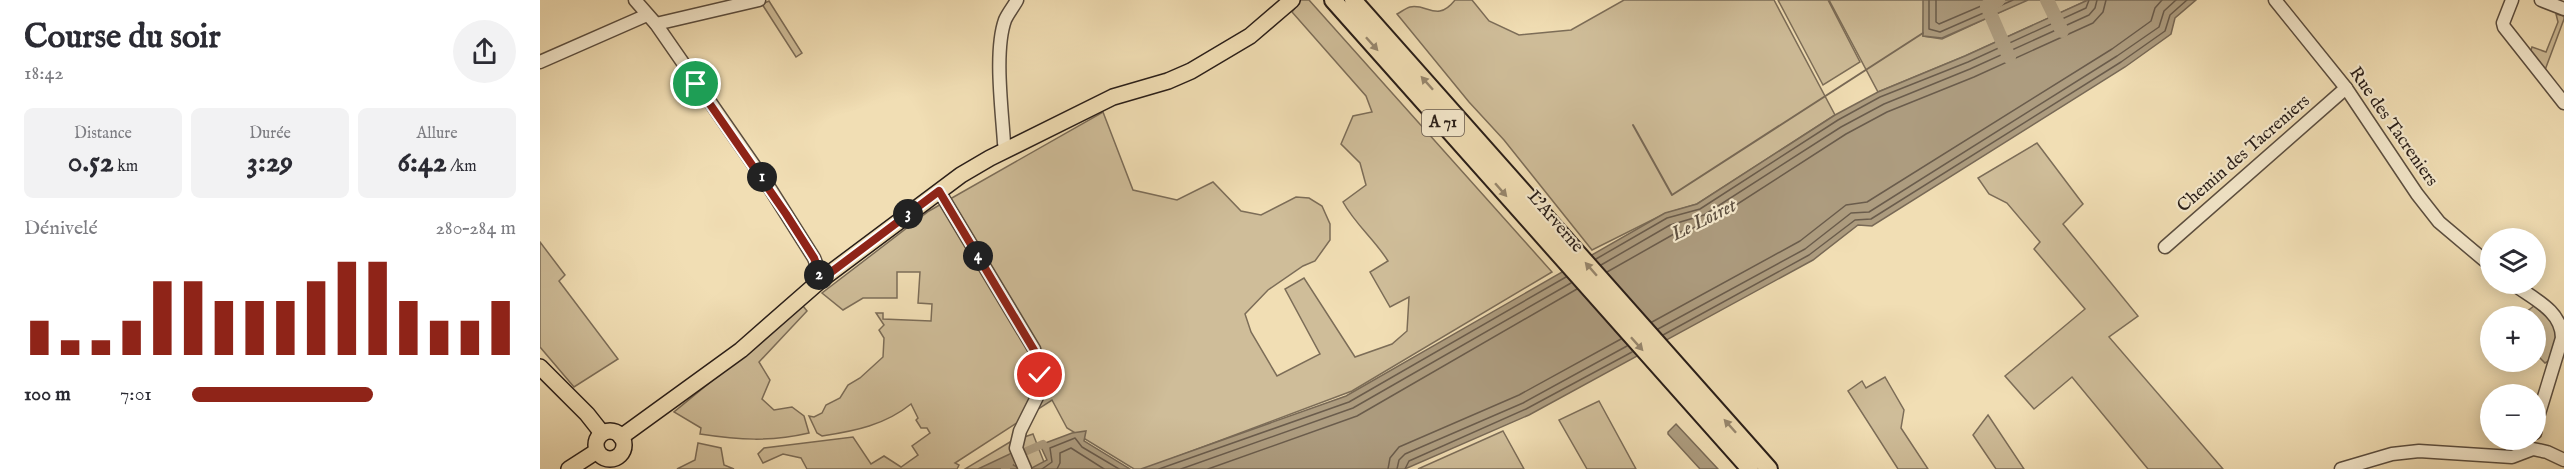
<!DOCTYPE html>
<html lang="fr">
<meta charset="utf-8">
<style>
body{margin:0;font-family:"IM FELL English",serif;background:#f2f2f3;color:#2b2b33;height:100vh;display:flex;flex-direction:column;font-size:22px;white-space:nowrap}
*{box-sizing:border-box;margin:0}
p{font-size:20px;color:#7c7c81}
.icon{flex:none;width:33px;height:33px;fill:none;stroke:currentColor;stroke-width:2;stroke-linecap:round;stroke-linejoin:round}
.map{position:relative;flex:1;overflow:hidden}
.details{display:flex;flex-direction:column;background:#fff;width:540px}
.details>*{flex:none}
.controls{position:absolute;left:1940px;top:228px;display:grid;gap:12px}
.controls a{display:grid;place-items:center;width:66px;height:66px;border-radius:50%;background:#fff;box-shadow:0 3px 15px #0003;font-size:30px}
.pin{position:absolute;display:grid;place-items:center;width:51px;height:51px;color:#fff;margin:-26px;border:3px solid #fff;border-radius:50%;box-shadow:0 2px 6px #0007}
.km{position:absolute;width:30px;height:30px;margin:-15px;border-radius:50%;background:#222;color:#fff;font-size:16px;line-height:30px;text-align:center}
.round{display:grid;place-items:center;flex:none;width:63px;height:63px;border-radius:32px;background:#f2f2f3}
.headline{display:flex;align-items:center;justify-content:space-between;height:102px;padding:0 24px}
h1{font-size:33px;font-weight:700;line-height:45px}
.metrics{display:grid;grid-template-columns:repeat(3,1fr);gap:9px;height:102px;padding:6px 24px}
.metrics div{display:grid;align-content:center;border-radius:9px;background:#f2f2f3;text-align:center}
.metrics b{font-size:30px;font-weight:700}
.metrics small{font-size:16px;font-weight:400}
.metrics p{font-size:16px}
.chart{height:168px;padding:12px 24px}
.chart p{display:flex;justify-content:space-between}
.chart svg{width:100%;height:108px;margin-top:6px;stroke:#8f2418;stroke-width:6}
ul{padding:0 24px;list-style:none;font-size:20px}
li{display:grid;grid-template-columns:96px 72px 1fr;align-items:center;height:45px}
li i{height:15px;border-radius:8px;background:#8f2418}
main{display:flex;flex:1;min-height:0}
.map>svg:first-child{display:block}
.green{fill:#cfbd99;stroke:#7c6d58;stroke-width:1.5}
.water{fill:#ad9c7f;stroke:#786956;stroke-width:1.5}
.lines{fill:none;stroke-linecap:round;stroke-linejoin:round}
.shore{stroke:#6a5c4c;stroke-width:1.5}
.stream{stroke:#786956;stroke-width:2}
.canal{stroke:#ad9c7f;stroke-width:8}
.river{stroke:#ad9c7f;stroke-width:14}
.minor-casing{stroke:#5a4d3f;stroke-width:15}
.major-casing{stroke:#281d18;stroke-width:18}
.highway-casing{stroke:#281d18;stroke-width:20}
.minor{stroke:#f6eace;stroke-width:12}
.major{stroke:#f1deb4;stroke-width:15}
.highway{stroke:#f1deb4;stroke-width:16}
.oneway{fill:#97876e}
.route-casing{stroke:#fff;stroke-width:12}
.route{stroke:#8f2418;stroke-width:8}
.labels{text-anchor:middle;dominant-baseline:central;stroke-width:4.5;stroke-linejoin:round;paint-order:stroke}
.shield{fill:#f6eace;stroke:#665a4f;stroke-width:1.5}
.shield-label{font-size:16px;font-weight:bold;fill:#281d18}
.street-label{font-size:18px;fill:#281d18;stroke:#f6eace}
.water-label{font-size:20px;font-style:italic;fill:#5d5041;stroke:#f6eace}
</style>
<main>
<section class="details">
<div class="headline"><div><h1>Course du soir</h1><p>18:42</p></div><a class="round"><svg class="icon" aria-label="share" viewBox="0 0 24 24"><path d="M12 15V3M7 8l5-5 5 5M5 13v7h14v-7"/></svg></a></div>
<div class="metrics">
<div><p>Distance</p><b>0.52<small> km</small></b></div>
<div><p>Durée</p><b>3:29</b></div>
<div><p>Allure</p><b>6:42<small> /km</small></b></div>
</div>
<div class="chart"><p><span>Dénivelé</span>280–284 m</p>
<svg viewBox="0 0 160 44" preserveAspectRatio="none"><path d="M5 44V30M15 44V38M25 44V38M35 44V30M45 44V14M55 44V14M65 44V22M75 44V22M85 44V22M95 44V14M105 44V6M115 44V6M125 44V22M135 44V30M145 44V30M155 44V22"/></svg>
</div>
<ul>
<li><b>100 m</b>7:01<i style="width:56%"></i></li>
</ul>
</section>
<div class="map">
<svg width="2024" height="469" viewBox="0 0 2024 469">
<rect width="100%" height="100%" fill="#f1deb4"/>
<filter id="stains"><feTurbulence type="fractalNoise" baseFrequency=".00333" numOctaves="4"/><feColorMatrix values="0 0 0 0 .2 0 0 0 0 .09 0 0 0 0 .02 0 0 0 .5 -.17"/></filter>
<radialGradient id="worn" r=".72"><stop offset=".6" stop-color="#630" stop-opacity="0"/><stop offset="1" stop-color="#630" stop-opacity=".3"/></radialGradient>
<!-- green -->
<g class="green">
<path d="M761,0h8l243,272 -200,119 -208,78h-10l-67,-41 -15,-28 -97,63 4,2 -2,4h-150l-6,-11 -18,-4 -20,9 -5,-9 6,-6 89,-11 18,27 13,-8 17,11 17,-12 -6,-9 18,-13 -3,-5h-6l-5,-8 2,-2 -7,-14c-26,21 -56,27 -89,32l-5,-3 -8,-17 5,1 8,-4 4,-8 14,-7 8,-13 12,-7 23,-21 1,-19 -5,-8 5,-5 -8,-12h7v6l48,2 1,-17 -14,-1 2,-31h-23v26h-34l-20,12 -21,-17 107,-82 174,-99 30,78 44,10 36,-18 28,29 20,4 35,-18 13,1 13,8 8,18v16l-15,21 -12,5 -35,24 -23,24 6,18 26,44 43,-22 -35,-65 19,-11 51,79 37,-13 15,-13 2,-34 -19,10 -20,-35 18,-11c-13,-21 -33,-37 -45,-59l23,-17 -6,-22 -19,-19 12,-28 19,-4 -6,-16 -74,-84z"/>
<path d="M915,0h17l17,21 30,14 52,-5 53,-30h150l61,115 -138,89 -33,10 -72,36 -88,-110 -35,-38 -72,-88c4,-2 9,-6 13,-7 17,-4 27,16 45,-7z"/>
<polygon points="1238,0 1288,0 1320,62 1283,85"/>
<polygon points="1289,0 1384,0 1383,36 1402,39 1486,0 1548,0 1425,56 1338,92"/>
<polygon points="229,1 262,53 256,57 222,4"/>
<polygon points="2016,14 2024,16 2024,19 2005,70 1990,53 1992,47 2006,52 2018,22"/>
<polygon points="1497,143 1543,204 1523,224 1598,316 1569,337 1683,469 1608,469 1532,377 1494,409 1465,376 1545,309 1494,249 1500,242 1467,203 1449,194 1438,178"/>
<polygon points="0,242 25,275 19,281 78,359 34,387 0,347"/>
<path d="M263,306l4,5 -48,51 11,18 -8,19 12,11 18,-3 12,9 5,17c-39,9 -70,7 -109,1l1,-6 -27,-16z"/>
<path d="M1994,306c25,21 24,21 18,53l-7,4 -10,-10v-37h-14z"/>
<polygon points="1345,377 1364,410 1361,428 1388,469 1358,469 1308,391 1322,381 1326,388"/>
<polygon points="1059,401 1096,469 1047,469 1019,420"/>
<polygon points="1448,415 1484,469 1456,469 1433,435"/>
<polygon points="963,431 984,469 878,469"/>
<polygon points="493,434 504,462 502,469 425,469 470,442"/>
<polygon points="158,443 181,448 184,465 194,469 137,469 155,460"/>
</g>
<!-- water -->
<g class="water">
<polygon points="1383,0 1488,0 1402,38 1383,36"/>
<polygon points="1548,0 1656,0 1635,18 1631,34 1585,67 1332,226 1318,225 1273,260 989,415 865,469 601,469 806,396 1125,213 1157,204 1295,115 1338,92 1425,56"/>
<polygon points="1136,424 1178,469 1160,469 1128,434 1128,432"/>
<polygon points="546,431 544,441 590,469 490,469 507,460 500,445 532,433"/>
<polygon points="474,452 477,459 472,464 480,469 438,469"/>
</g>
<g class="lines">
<!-- shore -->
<g class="shore">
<polyline points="1389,0 1389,29 1400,32 1473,0"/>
<polyline points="1396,0 1396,22 1399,24 1455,0"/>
<polyline points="1056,259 1127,218 1160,209 1298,120 1340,97 1428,62 1546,8 1549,0"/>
<polyline points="1061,265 1130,225 1164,215 1301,127 1344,104 1430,69 1549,15 1555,8 1557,0"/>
<polyline points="1067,272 1134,234 1168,223 1306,134 1347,112 1434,77 1553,23 1563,12 1566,0"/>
<polyline points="1112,322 1260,241 1306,205 1327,202 1572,49 1611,21 1615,8 1622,0"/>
<polyline points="1118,329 1265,249 1311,213 1329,212 1577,56 1619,27 1624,11 1636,0"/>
<polyline points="1123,335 1269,255 1315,220 1331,219 1581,62 1625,31 1630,15 1647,0"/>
<polyline points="502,469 512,462 510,448 535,438 542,447 579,469"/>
<polyline points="517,469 520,463 520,453 531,448 564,469"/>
<polyline points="619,469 809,402 1026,277"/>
<polyline points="641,469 813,408 1031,283"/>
<polyline points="668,469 817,416 1037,289"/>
<polyline points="848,469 850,458 859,447 979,395 1081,339"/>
<polyline points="857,469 859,460 865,454 983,403 1087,346"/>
<polyline points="865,469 869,461 986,409 1092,352"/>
</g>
<!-- stream -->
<polyline class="stream" points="1093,125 1132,195 1383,33"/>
<!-- canal -->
<polyline class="canal" points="465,469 473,457 503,444"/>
<!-- river -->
<g class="river">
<polyline points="1458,0 1447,6 1469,57"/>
<polyline points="1507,0 1522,31"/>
</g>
<!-- minor casing -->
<g class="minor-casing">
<g id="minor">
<polyline points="95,0 116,24 229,187 274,258 282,279"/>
<polyline points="1735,0 1806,88 1877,194 1899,222 1950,265"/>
<polyline points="1972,0 1963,23 1964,27 2024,103"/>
<polyline points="2001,0 2024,9"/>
<polyline points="116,24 219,0"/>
<polyline points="0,62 107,15"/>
<path d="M467,149l-3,-6c-2,-33 -10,-92 1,-123 3,-7 9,-14 12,-20"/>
<polyline points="399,191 494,349 500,375 499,393 480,431 476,448 485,469"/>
<polyline points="1625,247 1806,88"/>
<path d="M1973,284c21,15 49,27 49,54l-25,82 -2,13"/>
<polyline points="1801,469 1852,454 1879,451 1972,457 1993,449 2007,452 2024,460"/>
</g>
</g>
<!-- major casing -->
<g class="major-casing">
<g id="major">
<polyline points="0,367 47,414 62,433"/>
<circle cx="70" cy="445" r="14"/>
<polyline points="81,437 201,350 282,279 421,175 450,158 573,97 628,81 651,71 710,36 752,0"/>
<polyline points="29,469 57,451"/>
</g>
</g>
<!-- highway casing -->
<g class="highway-casing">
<g id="highway">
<polyline points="793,0 1210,469"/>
<polyline points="813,0 1229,469"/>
</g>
</g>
<!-- minor -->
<use href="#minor" class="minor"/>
<!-- major -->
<use href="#major" class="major"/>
<!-- highway -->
<use href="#highway" class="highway"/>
</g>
<!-- one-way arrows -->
<defs><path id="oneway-solid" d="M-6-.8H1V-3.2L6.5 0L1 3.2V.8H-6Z" transform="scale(1.5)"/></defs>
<g class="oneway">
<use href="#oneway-solid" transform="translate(832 44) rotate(48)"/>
<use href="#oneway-solid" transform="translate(887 83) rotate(-132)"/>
<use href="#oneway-solid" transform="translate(961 190) rotate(49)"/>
<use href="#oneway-solid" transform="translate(1051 269) rotate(-131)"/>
<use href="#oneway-solid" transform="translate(1097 344) rotate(48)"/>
<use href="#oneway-solid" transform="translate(1190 426) rotate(-132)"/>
</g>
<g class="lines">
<!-- route casing -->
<g class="route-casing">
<polyline id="route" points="156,84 246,214 274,258 282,279 399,191 494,350 500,375"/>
</g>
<!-- route -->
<use href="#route" class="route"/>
</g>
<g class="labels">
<!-- shield labels -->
<rect class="shield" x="882" y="110" width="42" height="26" rx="4.5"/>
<g class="shield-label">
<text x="903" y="123">A 71</text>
</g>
<!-- street labels -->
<g class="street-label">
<text transform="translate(1853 127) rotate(55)">Rue des Tacreniers</text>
<text transform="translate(1704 154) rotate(-41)">Chemin des Tacreniers</text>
<text transform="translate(1015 222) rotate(49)">L'Arverne</text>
</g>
<!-- water labels -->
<g class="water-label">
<text transform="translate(1164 220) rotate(-27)">Le Loiret</text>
</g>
</g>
<rect width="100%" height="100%" filter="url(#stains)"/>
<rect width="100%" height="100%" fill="url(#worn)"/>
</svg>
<div class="controls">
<a><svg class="icon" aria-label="layers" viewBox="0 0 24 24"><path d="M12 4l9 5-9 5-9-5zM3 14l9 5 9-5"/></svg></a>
<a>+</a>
<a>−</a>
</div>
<div class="pin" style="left:156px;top:84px;background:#1e9e55"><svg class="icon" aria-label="arrive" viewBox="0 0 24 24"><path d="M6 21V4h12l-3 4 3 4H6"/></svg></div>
<div class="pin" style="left:500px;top:375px;background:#d93025"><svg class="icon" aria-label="check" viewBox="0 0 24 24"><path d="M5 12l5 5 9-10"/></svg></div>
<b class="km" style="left:222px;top:177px">1</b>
<b class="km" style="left:279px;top:275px">2</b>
<b class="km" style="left:368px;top:214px">3</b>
<b class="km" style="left:438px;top:256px">4</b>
</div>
</main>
